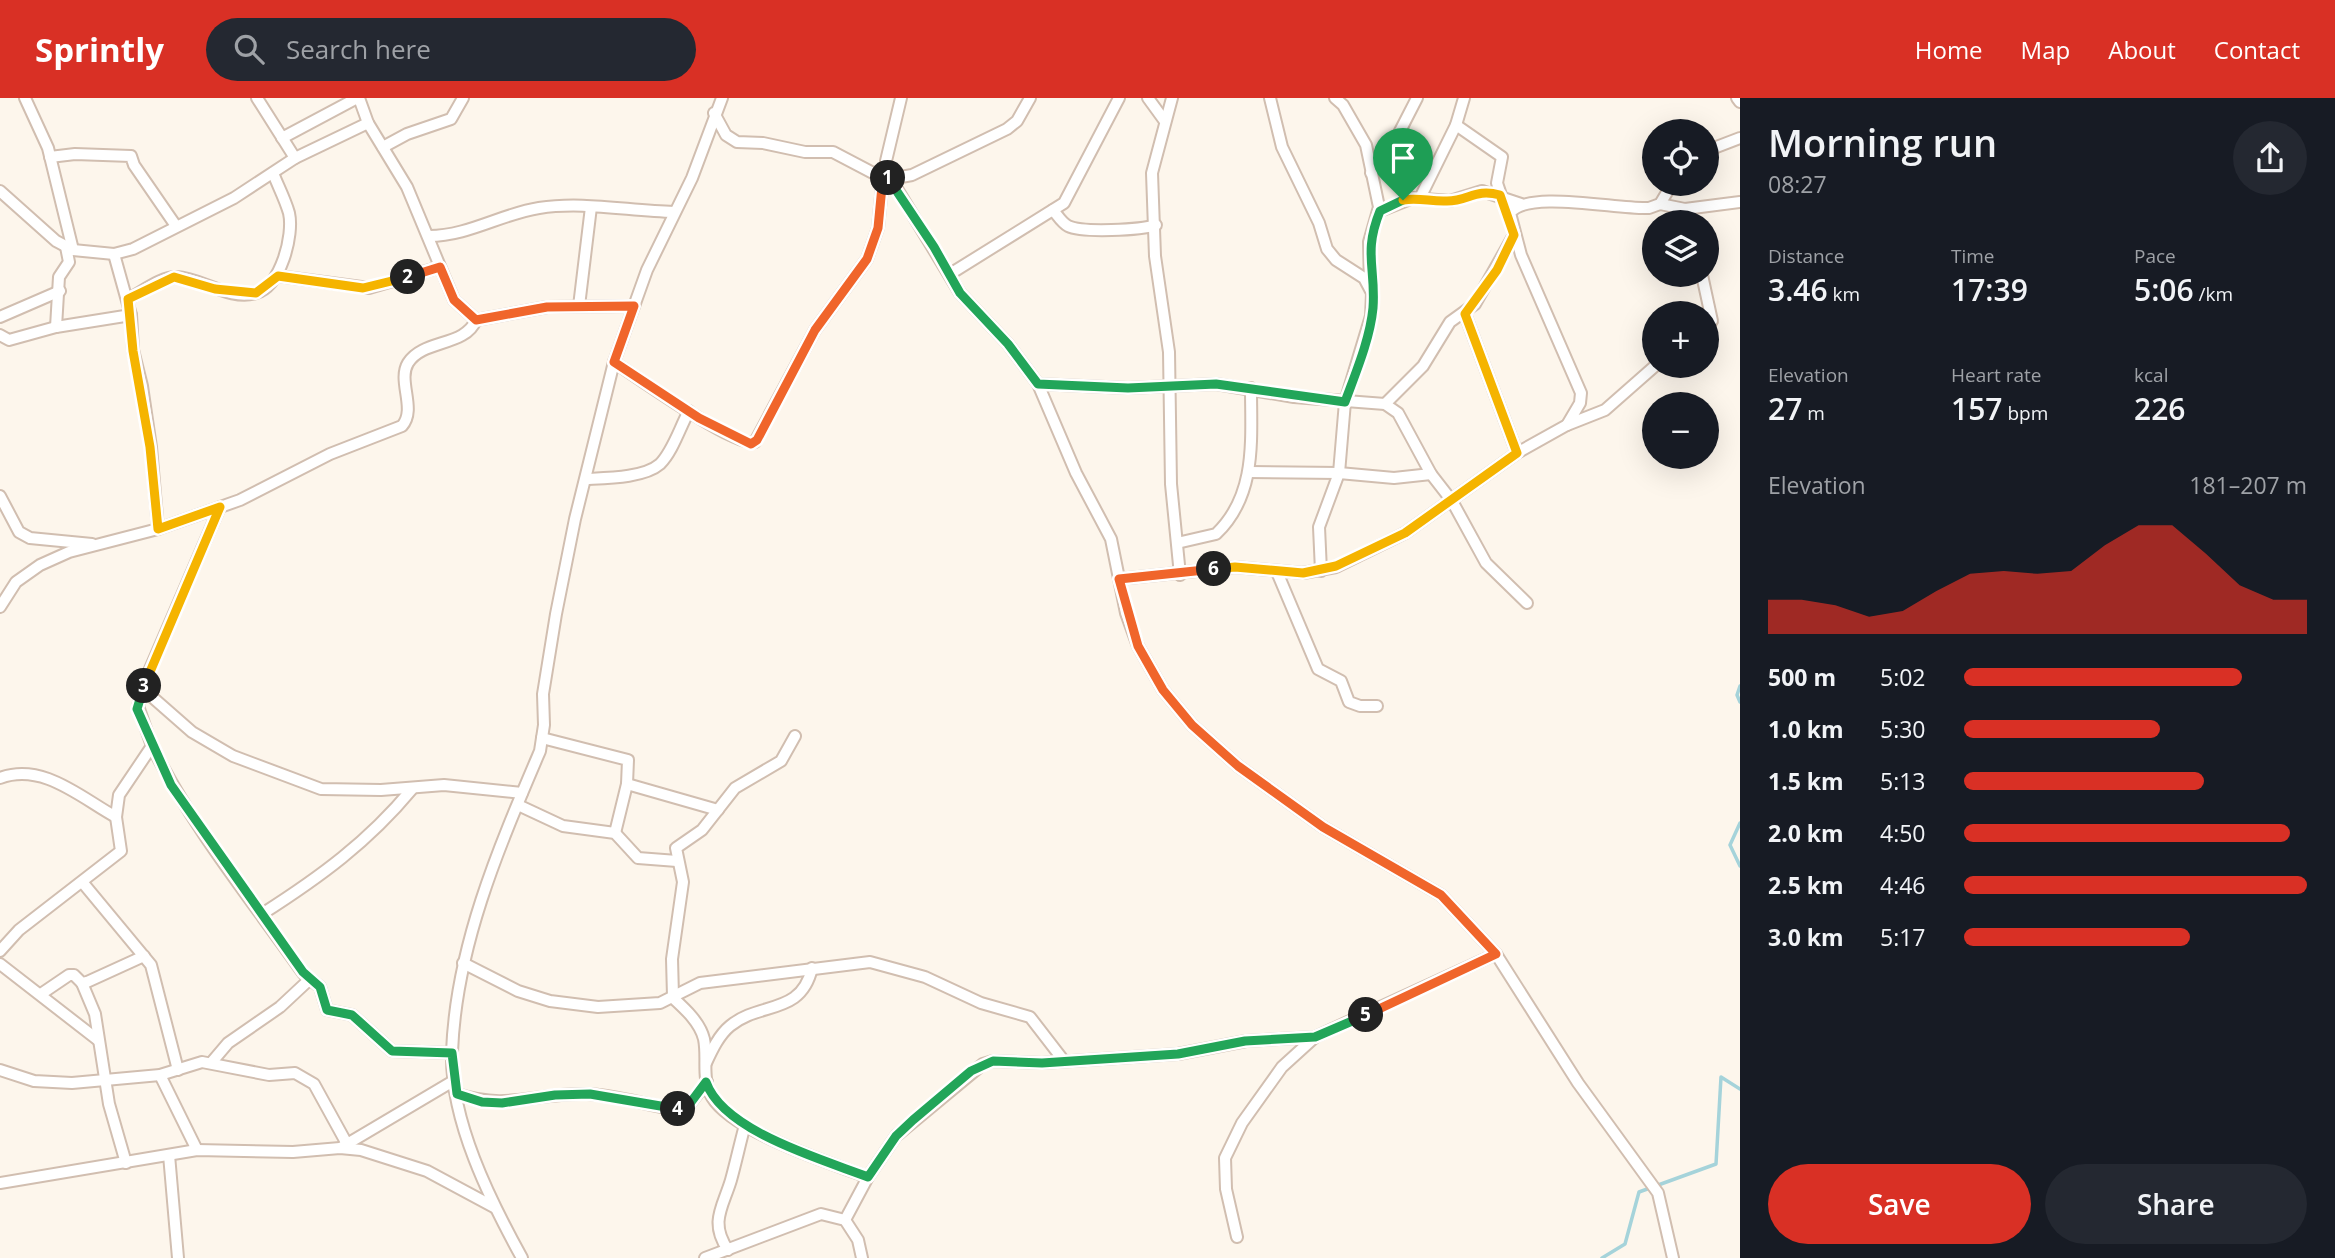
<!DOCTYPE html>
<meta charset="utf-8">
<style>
body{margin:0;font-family:"Open Sans",sans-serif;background:#242831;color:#f1f3f6;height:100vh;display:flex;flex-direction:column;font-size:26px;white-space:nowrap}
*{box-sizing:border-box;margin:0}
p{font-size:23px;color:#9ea1a6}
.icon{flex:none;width:38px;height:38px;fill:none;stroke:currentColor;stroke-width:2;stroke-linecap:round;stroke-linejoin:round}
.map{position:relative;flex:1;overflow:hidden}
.drawer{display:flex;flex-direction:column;background:#171b24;width:595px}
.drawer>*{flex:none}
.fabs{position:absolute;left:1642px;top:21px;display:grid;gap:14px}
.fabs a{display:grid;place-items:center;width:77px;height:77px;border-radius:50%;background:#171b24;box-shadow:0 7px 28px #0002;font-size:35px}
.pin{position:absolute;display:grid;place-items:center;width:60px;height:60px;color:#fff;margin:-72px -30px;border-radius:50% 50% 50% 0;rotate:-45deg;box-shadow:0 0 7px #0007}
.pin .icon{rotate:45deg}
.km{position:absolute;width:35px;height:35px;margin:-18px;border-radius:50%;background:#222;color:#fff;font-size:19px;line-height:35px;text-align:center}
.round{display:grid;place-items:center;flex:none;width:74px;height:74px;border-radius:37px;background:#242831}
.head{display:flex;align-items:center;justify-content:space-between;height:119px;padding:0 28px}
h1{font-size:38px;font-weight:600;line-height:52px}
.figures{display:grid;grid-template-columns:repeat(3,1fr);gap:10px;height:119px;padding:7px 28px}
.figures div{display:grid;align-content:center}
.figures b{font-size:30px;font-weight:600}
.figures small{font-size:19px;font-weight:400}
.figures p{font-size:19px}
.chart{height:196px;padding:14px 28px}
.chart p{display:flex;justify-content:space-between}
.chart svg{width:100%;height:126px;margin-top:7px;fill:#d93025;opacity:.7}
.action{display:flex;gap:14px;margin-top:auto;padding:14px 28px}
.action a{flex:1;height:80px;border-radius:42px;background:#d93025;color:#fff;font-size:28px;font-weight:600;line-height:80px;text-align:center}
.action a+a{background:#242831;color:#f1f3f6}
ul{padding:0 28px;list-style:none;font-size:23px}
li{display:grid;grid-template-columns:112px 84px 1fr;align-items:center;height:52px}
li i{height:18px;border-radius:9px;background:#d93025}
header{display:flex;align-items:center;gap:42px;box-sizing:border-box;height:98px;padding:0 35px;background:#d93025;color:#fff}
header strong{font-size:33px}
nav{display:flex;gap:38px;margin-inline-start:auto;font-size:24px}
.search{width:490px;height:63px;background:#242831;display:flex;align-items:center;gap:18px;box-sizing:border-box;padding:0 24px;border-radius:38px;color:#9ea1a6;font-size:26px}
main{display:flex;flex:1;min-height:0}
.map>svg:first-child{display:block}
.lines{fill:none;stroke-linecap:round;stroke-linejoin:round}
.stream{stroke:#a5d3da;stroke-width:3.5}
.minor-casing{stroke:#d1beb0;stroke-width:14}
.minor{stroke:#fff;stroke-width:10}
.split-1-casing{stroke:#fff;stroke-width:14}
.split-2-casing{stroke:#fff;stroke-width:14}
.split-3-casing{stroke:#fff;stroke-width:14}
.split-4-casing{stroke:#fff;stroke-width:14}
.split-5-casing{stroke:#fff;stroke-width:14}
.split-6-casing{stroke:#fff;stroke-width:14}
.split-7-casing{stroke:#fff;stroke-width:14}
.split-1{stroke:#22a559;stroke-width:9}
.split-2{stroke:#f0652b;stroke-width:9}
.split-3{stroke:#f5b400;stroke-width:9}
.split-4{stroke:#22a559;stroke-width:9}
.split-5{stroke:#22a559;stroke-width:9}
.split-6{stroke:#f0652b;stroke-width:9}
.split-7{stroke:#f5b400;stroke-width:9}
</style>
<header>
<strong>Sprintly</strong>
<div class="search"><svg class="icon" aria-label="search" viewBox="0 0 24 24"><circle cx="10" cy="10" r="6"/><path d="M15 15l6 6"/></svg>Search here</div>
<nav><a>Home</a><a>Map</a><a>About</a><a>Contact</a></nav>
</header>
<main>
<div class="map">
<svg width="1740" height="1160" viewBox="0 0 1740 1160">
<rect width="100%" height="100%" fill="#fdf6ec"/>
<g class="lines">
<!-- stream -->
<g class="stream">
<polyline points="1740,588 1737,597 1740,604"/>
<polyline points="1740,725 1730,747 1740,768"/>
<polyline points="1602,1160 1625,1146 1639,1094 1716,1066 1721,979 1740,991"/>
</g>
<!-- minor casing -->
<g class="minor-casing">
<g id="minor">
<polyline points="25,0 48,50 73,152"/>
<polyline points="257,0 295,60"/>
<polyline points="359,0 368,25 407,89 454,202 476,222 547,209 634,208"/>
<polyline points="901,0 886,63 890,81 912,77 1007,31 1017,23 1030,0"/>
<polyline points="1148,0 1164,22"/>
<polyline points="1172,0 1152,75 1155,158 1169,254 1171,386 1180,477"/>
<polyline points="1270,0 1282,49 1319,125 1327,151 1336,162 1364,180 1372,195 1371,218 1345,304 1339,375 1319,429 1321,473"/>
<polyline points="1335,0 1343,7 1366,47 1379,109 1369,144 1370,189"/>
<polyline points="1737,0 1740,4"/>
<polyline points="714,15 726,37 737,44 763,45 805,54 833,54 894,86 960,195 1008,246 1038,286 1076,375 1111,441 1126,515 1138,548 1163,592 1192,627 1238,668 1323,729 1441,797 1496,856 1578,985 1658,1095 1673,1160"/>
<polyline points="1456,27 1502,59 1497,85 1502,100"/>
<polyline points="282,40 357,0"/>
<polyline points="383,49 407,36 451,21 463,0"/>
<polyline points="1706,53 1740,40"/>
<polyline points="50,59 75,56 131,58 134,67 176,128"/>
<polyline points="1371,75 1397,39 1417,0"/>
<polyline points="0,93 56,143 73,152 114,156 133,151 234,100 295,60 368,25"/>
<polyline points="1420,100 1456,27 1464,0"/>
<polyline points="1660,106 1685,111 1740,104"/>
<path d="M1053,112c5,6 9,13 15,16 14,7 73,4 88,-1"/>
<polyline points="1380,113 1413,100 1450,103 1482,93 1521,106"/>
<path d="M429,138c39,0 72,-22 110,-28 44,-7 90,3 135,4"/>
<polyline points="114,156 131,217 133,252 142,288 151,349 158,431"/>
<polyline points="950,176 1064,105 1119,0"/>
<polyline points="1702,177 1712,223 1706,230"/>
<polyline points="278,178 369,190 440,169"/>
<path d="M128,201c14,-7 34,-23 49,-22 24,1 53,24 79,16 25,-7 38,-58 33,-80 -4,-14 -11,-27 -16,-40"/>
<polyline points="579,208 591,109"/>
<polyline points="1465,216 1517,355"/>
<polyline points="0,219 60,193"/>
<polyline points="56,229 59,179 69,164 66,149"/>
<polyline points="0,237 9,242 56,229 131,217"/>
<path d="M614,264c21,14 124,87 141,80l60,-112 52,-71 11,-31 5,-52"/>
<polyline points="1038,286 1128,290 1216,286 1294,299 1385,306 1398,315 1431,376 1452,403 1486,465 1527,505"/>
<polyline points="1385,306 1423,268 1450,224 1475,206 1514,137"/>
<polyline points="1567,327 1605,312 1655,268"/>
<polyline points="1249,374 1339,375 1394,380 1431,376"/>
<path d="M586,381c20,-1 58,-1 74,-15 13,-13 20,-37 29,-53"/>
<polyline points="0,398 19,434 30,440 92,446"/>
<path d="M1177,445l39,-9c41,-39 35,-94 35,-146"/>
<polyline points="1277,474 1318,571 1341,583 1349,604 1360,608 1377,608"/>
<path d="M1119,481l116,-12 68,6 33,-6 69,-34 112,-80 50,-28 13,-22 1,-10 -60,-138 -11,-42c18,-24 109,-3 139,-5l11,-4 12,-20"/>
<path d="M0,509l16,-25 24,-17 29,-13 89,-23 82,-29 90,-46 72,-28c15,-17 -5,-45 6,-63 15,-24 57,-16 68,-43"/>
<polyline points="143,591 192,634 233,658 321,691 381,692 444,687 522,695"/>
<polyline points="542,640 628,662 627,686 615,735"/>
<path d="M152,648c40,81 99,153 151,227l17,14 7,23 25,5 40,36 60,2"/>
<path d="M0,680c43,-16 81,20 116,39"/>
<polyline points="627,686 718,712"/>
<polyline points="518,707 563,728 615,735 638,760 677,763"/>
<polyline points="83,785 151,867 178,972"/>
<path d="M262,816c58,-37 106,-72 150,-125"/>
<polyline points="0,853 19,832 121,753 116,719 119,697 152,648 138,608 147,578 220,409"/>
<polyline points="463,865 518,893 550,903 598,909 660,905 700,885 870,864 925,879 981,905 1030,919 1064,963"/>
<polyline points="0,866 98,942"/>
<polyline points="82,885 95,916 109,1006 126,1065"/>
<polyline points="41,896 69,877 74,877 82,885 87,884 144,858"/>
<polyline points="673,898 672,861 683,784 676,750 702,732 735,690 781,663 795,638"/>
<path d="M672,899c12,11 28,25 32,42 4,19 -3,40 8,58 20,34 117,66 156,80"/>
<polyline points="211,965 228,945 280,909 310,881"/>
<path d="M706,965c6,-13 13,-28 24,-37 30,-25 71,-10 82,-58"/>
<polyline points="0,972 34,983 72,985 160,977 202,964 269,977 295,975 314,986 347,1046"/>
<polyline points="160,977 197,1052"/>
<path d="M457,996c51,17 80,-2 130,0 31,1 61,12 92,16l9,-4 19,-24"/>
<polyline points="342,1049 455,982"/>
<polyline points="169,1057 178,1160"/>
<polyline points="0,1085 197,1052 293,1054 340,1050 361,1052 427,1073 494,1109"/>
<polyline points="845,1122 868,1079 896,1038 983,966 993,963 1042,965 1178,956 1246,943 1315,939"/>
<polyline points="1237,1139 1226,1091 1225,1060 1242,1025 1282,969 1315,939 1496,856"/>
<path d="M728,1152c-19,-28 -5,-43 3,-70 5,-18 9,-37 14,-55"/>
<path d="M522,1160c-32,-58 -72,-138 -70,-206 4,-106 47,-205 88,-301l4,-26 -1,-31 13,-80 19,-95 39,-157 33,-92 45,-92 30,-80"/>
<polyline points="705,1160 821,1116 845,1122 858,1142 862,1160"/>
</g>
</g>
<!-- minor -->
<use href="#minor" class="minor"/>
</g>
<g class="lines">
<!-- split-1 casing -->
<g class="split-1-casing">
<path id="split-1" d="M888,80l46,69 26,46 48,51 30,40 90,4 88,-4 129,18c11,-30 25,-63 28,-94 3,-40 -10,-55 7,-97l23,-11"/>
</g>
<!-- split-2 casing -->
<g class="split-2-casing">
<polyline id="split-2" points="408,179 440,169 454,202 476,222 547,209 634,208 614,264 699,320 751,346 757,342 815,232 867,161 878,130 883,78 888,80"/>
</g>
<!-- split-3 casing -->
<g class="split-3-casing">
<polyline id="split-3" points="144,588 220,409 158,431 150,349 133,253 128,201 174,179 215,191 256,195 278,178 363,190 408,179"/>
</g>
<!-- split-4 casing -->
<g class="split-4-casing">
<polyline id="split-4" points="144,588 137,611 171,687 303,874 320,889 327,912 352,917 392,953 452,955 457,996 482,1004 502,1005 555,997 590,996 678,1011"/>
</g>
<!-- split-5 casing -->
<g class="split-5-casing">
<path id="split-5" d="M678,1011l10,-3 18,-24c17,49 115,77 162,95l28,-41 17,-16 58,-49 22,-10 49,2 136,-9 67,-13 70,-4 51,-22"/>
</g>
<!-- split-6 casing -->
<g class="split-6-casing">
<polyline id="split-6" points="1214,471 1119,481 1138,548 1163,592 1192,627 1238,668 1323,729 1441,797 1496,856 1366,917"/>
</g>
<!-- split-7 casing -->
<g class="split-7-casing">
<path id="split-7" d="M1214,471l21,-2 68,6 33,-7 69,-33 112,-80 -52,-139 32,-44 17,-35 -14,-40c-25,-7 -31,6 -53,6 -16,1 -28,-4 -44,-1"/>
</g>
<!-- split-1 -->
<use href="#split-1" class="split-1"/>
<!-- split-2 -->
<use href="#split-2" class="split-2"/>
<!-- split-3 -->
<use href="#split-3" class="split-3"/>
<!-- split-4 -->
<use href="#split-4" class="split-4"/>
<!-- split-5 -->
<use href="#split-5" class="split-5"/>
<!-- split-6 -->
<use href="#split-6" class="split-6"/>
<!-- split-7 -->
<use href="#split-7" class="split-7"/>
</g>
</svg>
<div class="fabs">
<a><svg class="icon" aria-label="locate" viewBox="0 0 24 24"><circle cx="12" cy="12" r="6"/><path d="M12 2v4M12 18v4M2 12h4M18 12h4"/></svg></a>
<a><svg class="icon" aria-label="layers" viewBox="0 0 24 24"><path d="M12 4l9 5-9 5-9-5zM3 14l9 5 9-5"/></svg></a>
<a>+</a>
<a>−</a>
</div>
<div class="pin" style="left:1403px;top:102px;background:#1e9e55"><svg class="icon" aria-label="arrive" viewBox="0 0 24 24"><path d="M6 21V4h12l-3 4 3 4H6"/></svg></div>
<b class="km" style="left:888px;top:80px">1</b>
<b class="km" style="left:408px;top:179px">2</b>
<b class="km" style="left:144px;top:588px">3</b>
<b class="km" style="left:678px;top:1011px">4</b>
<b class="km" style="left:1366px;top:917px">5</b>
<b class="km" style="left:1214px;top:471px">6</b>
</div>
<section class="drawer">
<div class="head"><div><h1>Morning run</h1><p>08:27</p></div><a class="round"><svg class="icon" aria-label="share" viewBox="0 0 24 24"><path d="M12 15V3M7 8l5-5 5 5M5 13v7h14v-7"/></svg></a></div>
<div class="figures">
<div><p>Distance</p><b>3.46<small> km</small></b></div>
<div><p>Time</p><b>17:39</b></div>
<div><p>Pace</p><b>5:06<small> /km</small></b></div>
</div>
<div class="figures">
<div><p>Elevation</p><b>27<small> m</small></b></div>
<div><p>Heart rate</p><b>157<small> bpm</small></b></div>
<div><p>kcal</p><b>226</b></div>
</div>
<div class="chart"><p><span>Elevation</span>181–207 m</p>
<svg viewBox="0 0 160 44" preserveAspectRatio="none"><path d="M0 44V32L10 32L20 34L30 38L40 36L50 29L60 23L70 22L80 23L90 22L100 13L110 6L120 6L130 16L140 27L150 32L160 32V44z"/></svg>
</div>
<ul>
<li><b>500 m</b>5:02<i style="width:81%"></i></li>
<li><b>1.0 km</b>5:30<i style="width:57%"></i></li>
<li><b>1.5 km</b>5:13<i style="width:70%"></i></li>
<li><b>2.0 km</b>4:50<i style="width:95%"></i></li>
<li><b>2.5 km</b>4:46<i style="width:100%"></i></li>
<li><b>3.0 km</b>5:17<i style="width:66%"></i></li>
</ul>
<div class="action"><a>Save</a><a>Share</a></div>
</section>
</main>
